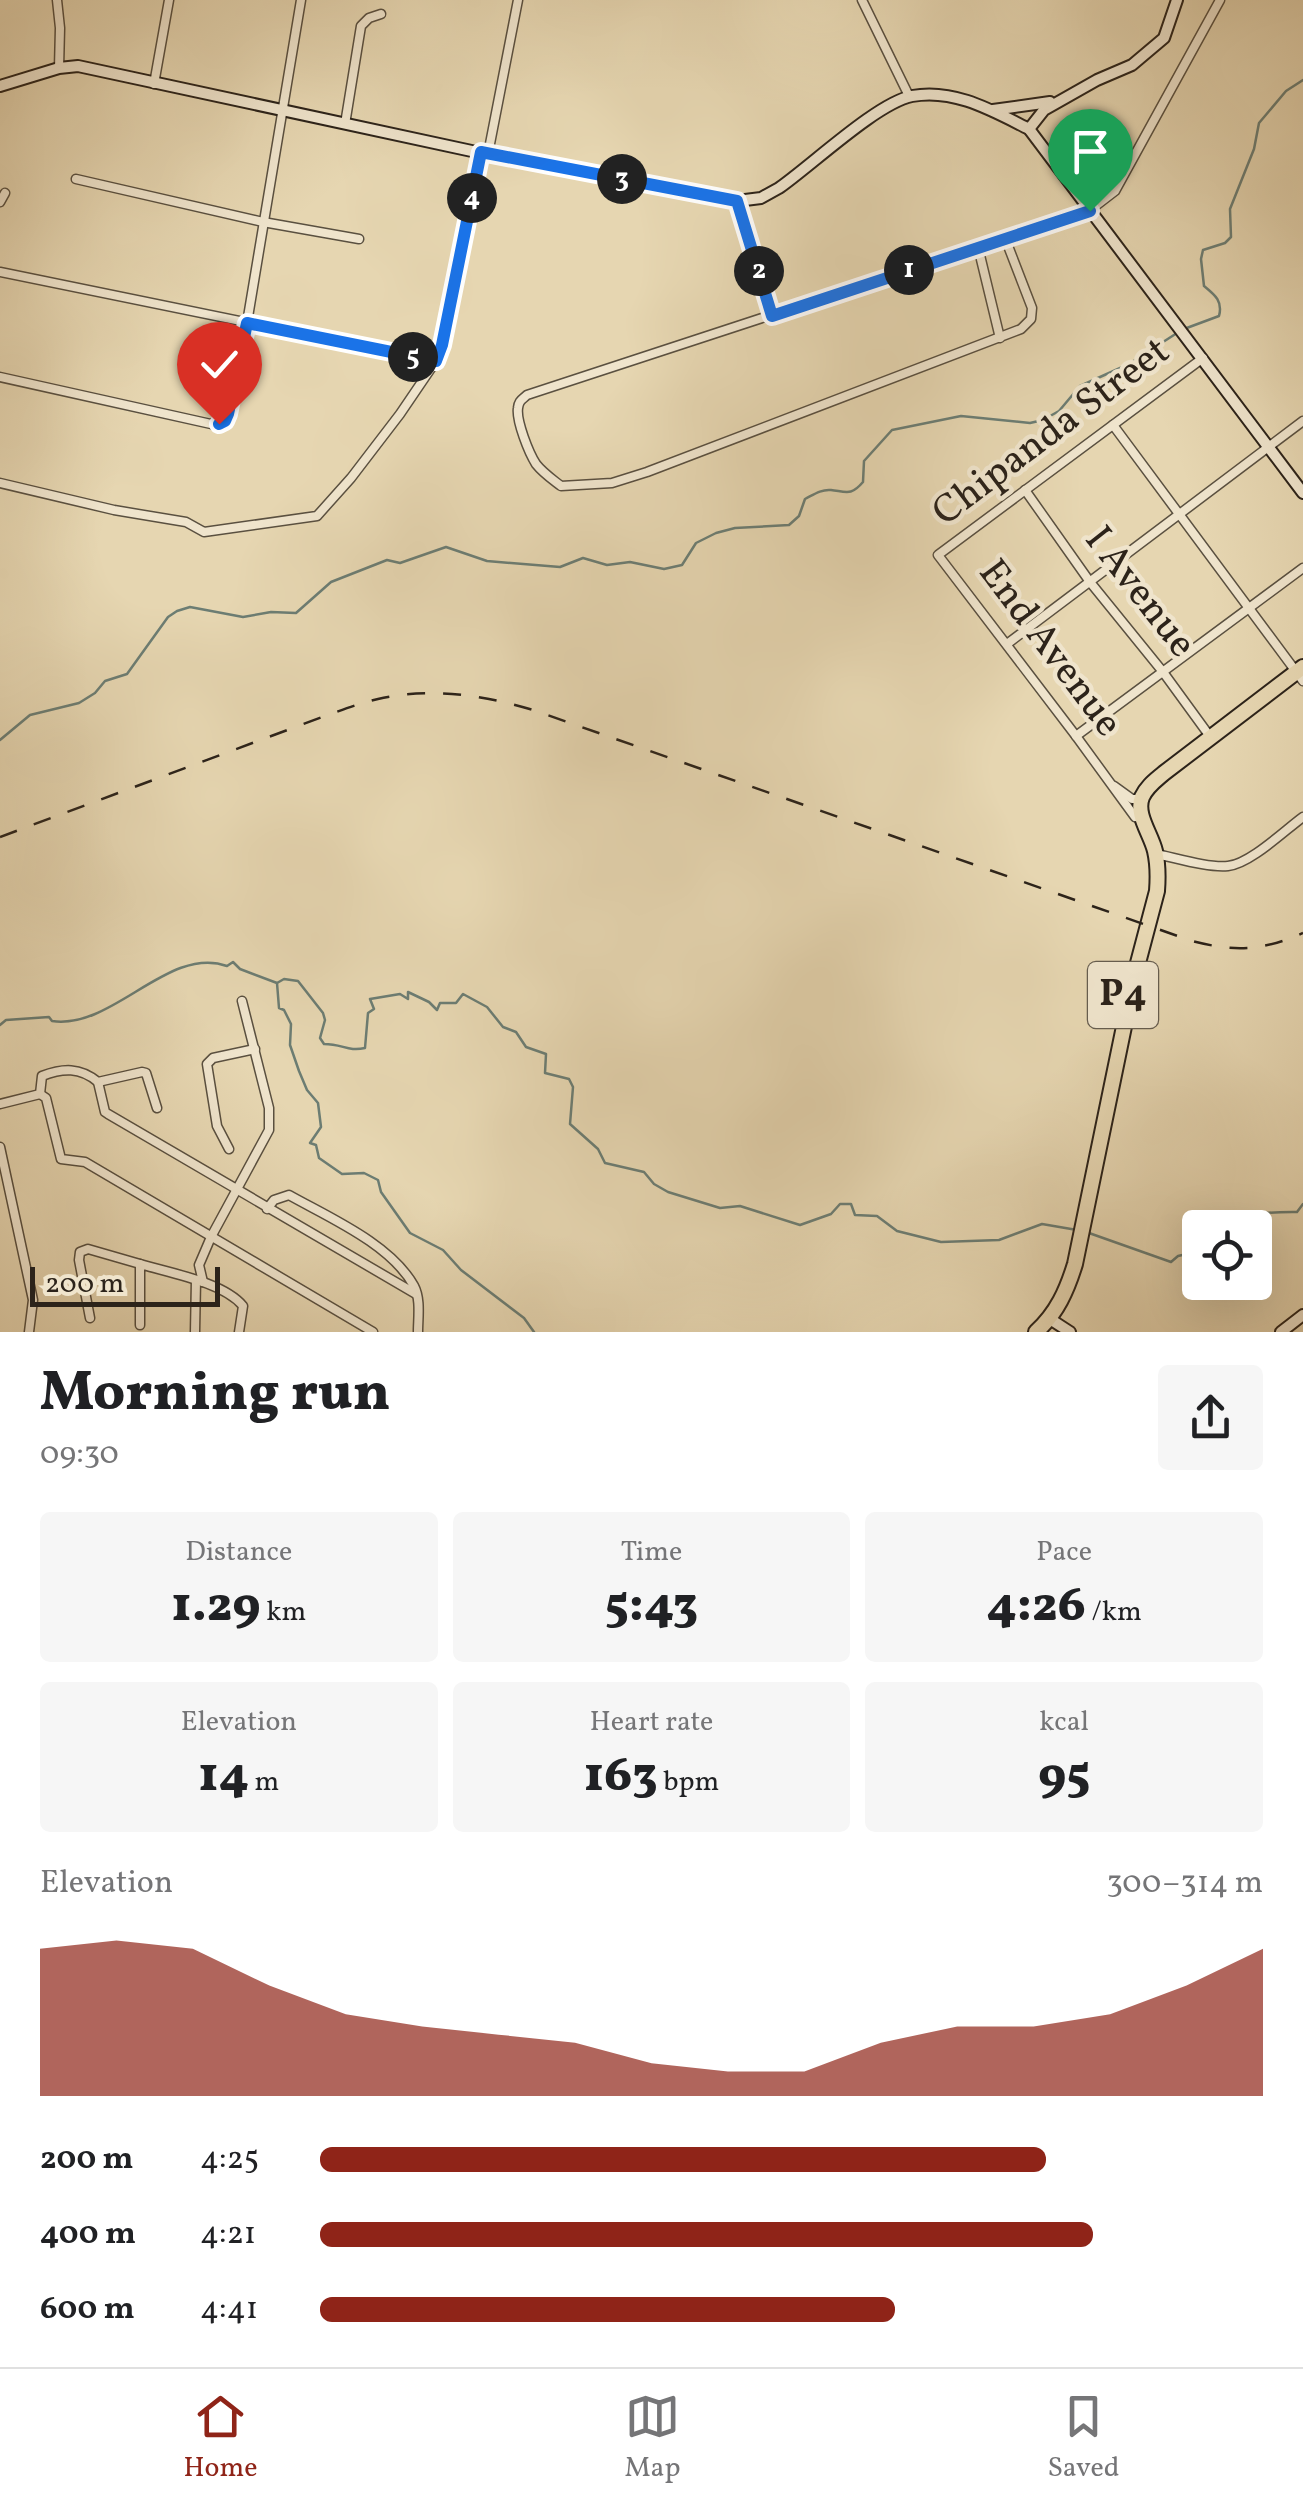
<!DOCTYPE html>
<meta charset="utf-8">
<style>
body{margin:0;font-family:Vollkorn,serif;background:#f6f6f6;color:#202124;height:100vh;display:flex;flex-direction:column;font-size:38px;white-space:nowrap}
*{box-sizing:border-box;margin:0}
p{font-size:32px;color:#757577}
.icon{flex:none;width:55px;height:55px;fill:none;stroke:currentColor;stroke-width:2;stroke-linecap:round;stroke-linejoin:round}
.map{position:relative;height:1332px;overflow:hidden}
.panel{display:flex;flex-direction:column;background:#fff;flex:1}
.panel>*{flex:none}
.buttons{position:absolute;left:1182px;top:1210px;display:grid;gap:20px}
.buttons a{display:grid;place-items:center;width:90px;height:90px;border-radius:10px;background:#fff;box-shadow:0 10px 40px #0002;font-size:50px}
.scale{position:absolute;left:30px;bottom:25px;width:190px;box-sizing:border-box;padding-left:10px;border:5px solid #2c231a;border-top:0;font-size:28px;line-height:35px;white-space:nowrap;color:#2c231a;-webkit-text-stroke:8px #efe4cc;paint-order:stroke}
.pin{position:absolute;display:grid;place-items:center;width:85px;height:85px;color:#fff;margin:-102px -42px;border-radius:50% 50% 50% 0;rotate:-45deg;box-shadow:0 0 10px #0007}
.pin .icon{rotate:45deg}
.km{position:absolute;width:50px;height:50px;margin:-25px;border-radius:50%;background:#222;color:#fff;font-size:28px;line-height:50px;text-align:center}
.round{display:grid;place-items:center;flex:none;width:105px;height:105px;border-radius:10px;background:#f6f6f6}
.summary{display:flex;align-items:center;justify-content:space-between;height:170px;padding:0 40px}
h1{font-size:55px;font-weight:800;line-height:75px}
.figures{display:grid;grid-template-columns:repeat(3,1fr);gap:15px;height:170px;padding:10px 40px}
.figures div{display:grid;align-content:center;border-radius:10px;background:#f6f6f6;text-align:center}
.figures b{font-size:50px;font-weight:800}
.figures small{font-size:28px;font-weight:400}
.figures p{font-size:28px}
.chart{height:280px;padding:20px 40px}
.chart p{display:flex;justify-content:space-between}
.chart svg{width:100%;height:180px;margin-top:10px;fill:#8f2418;opacity:.7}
ul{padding:0 40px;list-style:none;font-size:32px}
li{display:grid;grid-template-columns:160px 120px 1fr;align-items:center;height:75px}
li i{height:25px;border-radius:12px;background:#8f2418}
.tab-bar{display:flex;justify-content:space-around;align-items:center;height:140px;border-top:2px solid #e0e0e0;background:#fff;font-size:28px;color:#757577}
.tab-bar a{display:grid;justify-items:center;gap:5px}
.tab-bar .current{color:#8f2418}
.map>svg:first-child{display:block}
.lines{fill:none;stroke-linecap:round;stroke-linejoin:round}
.stream{stroke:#6c7d73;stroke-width:2.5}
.street-casing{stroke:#5a5040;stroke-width:11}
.secondary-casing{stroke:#2c231a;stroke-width:14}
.highway-casing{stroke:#2c231a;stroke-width:18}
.street{stroke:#efe4cc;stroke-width:8}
.secondary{stroke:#efe4cc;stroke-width:10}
.highway{stroke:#e6d6b1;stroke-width:14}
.rail{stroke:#2c231a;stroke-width:2.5;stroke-dasharray:18 18;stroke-linecap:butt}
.route-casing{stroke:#fff;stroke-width:20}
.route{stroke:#1a73e8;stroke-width:12}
.labels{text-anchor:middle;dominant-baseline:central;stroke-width:9;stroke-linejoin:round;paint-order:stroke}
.shield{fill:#efe4cc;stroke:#665d4f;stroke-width:2.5}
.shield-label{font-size:38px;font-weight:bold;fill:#2c231a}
.street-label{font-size:40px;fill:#2c231a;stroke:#efe4cc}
</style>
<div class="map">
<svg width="1303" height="1332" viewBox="0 0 1303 1332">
<rect width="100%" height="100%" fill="#e6d6b1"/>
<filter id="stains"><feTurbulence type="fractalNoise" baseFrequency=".002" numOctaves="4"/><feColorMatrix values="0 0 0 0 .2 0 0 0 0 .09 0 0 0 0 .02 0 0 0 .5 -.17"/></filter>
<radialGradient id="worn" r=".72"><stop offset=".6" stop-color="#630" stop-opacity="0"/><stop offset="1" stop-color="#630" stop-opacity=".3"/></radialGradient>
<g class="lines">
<!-- stream -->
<g class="stream">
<path d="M1184,329l35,-13c4,-15 -4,-21 -15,-30l-3,-27 2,-9 22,-7 6,-6 -1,-28 24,-60 5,-26 27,-32 17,-11"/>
<path d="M0,740l30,-25 49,-12 16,-10 10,-12 22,-7 41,-57 9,-6 13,-4 53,10 28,-5 25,1 35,-31 56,-22 13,3 46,-16 41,14 73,6 23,-9 24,7 23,-3 34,7 18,-4 14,-22 20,-10 19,-5 54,-3 10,-9 6,-17c8,-4 16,-10 26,-9 16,2 20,6 32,-8l1,-21 28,-31 69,-14 69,7 13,-3 16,-9 21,-25 49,-22 48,-31"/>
<path d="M277,983l7,-4 14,2 25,32 2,7 -5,18 4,6c19,0 24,8 41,4l3,-35 6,-4 -4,-10 30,-5 8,5v-7l21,10 8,8 3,-7h16l7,-9 24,13 16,20 13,5 10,15 20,7 -1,19 24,6 4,8 -3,37 28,25 7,14 39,9 10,12 14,8 52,16 20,-2 60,19 31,-11 9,-10h11l4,11 22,1 20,15 44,11 58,-2 43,-16 35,6"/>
<path d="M0,1025l6,-5 43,-3 3,4c61,9 116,-76 175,-55l6,-4 7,7 37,14 2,25 5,2 7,14 -1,21 9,26 8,19 11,13 3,24 -11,16 6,2 3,13 23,16 22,-1 14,7 3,12 29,41 33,17 18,20 63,48 10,14"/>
<path d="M1229,1228c18,-17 45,-16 68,-16l6,-8"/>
<polyline points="1089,1233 1171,1262 1178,1256 1200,1251"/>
</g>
<!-- street casing -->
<g class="street-casing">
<g id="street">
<polyline points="57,0 60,28 59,68"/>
<polyline points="862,0 909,96"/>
<polyline points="154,84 169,0"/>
<polyline points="345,124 361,26 369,18 381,14"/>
<polyline points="488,154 518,0"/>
<polyline points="76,179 263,222 359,239"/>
<polyline points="737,201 773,316"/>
<polyline points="0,202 5,193"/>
<path d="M1005,238l27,70 -1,11 -10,10 -374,143 -35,11 -51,3c-9,-7 -18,-13 -25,-22 -7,-11 -20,-43 -18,-56 1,-8 4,-8 9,-13 188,-61 375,-124 562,-184l26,-20 105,-191"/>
<polyline points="978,247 1000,338"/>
<polyline points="0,272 436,361"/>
<polyline points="0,377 211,424 225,421 229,414 247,323 301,0"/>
<polyline points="1113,425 1303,681"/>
<polyline points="0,483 114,510 186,522 204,532 317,516 351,478 400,414 436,361 442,345 481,153"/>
<polyline points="1025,490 1090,582 1163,672 1206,731"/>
<polyline points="1007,644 1303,421"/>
<polyline points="1076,736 1303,568"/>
<polyline points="1114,786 1132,799 1141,799"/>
<polyline points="1135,817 1076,736 938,555 1203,358"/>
<path d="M1156,854c20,4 52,14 72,12 22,-2 57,-36 75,-49"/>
<polyline points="98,1082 105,1112 108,1114 416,1294"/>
<polyline points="40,1094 46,1098 61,1159 85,1162 373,1332"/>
<path d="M0,1104l40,-10 2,-18c21,-8 38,-9 56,6l44,-10 4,1 11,35"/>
<polyline points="0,1147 33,1300 29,1332"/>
<polyline points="229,1149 217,1126 207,1064 213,1058 255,1049"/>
<path d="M267,1209l7,-9 15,-5c39,22 102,49 125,91 7,13 4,32 4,46"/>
<polyline points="203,1282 199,1265 211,1237 269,1130 269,1108 242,1001"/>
<polyline points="90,1318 79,1260 80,1252 88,1249 140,1264"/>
<path d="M140,1325v-61c30,9 83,18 103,42l-4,26"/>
<polyline points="195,1332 196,1280"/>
</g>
</g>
<!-- secondary casing -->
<g class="secondary-casing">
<g id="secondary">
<path d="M0,86l59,-18 19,-2 403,87 256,48 24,-3 18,-10c33,-23 98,-85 133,-92 42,-8 81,15 117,33l274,364"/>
<polyline points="993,110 1050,102"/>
<polyline points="1029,129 1044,110 1097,80 1132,65 1164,38 1177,0"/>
<polyline points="1050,1319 1070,1332"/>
<polyline points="1281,1332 1303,1315"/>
</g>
</g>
<!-- highway casing -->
<g class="highway-casing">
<path id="highway" d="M1036,1332c21,-19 31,-42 39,-68l59,-286 23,-87c1,-13 1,-27 -2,-40 -4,-17 -20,-37 -13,-54 5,-11 14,-17 22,-24l139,-106"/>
</g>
<!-- street -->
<use href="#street" class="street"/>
<!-- secondary -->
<use href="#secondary" class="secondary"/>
<!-- highway -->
<use href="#highway" class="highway"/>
<!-- rail -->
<path class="rail" d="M0,837l325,-121c17,-6 35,-13 53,-17 52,-12 105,-4 155,11l659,231c43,11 70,10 111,-8"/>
</g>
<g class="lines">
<!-- route casing -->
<g class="route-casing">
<polyline id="route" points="219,424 225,421 228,414 247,323 436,361 442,345 481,152 737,201 772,316 1090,211"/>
</g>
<!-- route -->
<use href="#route" class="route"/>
</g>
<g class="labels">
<!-- shield labels -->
<rect class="shield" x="1088" y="962" width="70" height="66" rx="8"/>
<g class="shield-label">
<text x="1123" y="995">P4</text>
</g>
<!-- street labels -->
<g class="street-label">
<text transform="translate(1052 433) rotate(-37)">Chipanda Street</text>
<text transform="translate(1139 593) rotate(52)">I Avenue</text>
<text transform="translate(1049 649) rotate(53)">End Avenue</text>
</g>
</g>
<rect width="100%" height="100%" filter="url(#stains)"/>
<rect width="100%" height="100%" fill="url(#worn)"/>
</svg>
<div class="buttons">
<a><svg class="icon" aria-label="locate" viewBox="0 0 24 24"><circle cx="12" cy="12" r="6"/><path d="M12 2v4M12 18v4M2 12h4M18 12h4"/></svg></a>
</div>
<div class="scale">200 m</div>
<div class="pin" style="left:1090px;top:211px;background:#1e9e55"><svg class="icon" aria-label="arrive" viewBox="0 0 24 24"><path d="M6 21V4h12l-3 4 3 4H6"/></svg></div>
<div class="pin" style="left:219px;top:424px;background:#d93025"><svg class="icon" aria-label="check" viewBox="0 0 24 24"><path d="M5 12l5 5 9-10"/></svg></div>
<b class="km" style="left:909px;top:270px">1</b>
<b class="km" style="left:759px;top:271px">2</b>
<b class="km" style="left:622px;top:179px">3</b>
<b class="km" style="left:472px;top:198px">4</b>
<b class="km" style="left:413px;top:357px">5</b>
</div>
<section class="panel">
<div class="summary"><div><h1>Morning run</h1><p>09:30</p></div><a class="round"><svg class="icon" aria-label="share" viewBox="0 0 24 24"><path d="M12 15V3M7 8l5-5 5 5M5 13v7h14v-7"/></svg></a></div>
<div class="figures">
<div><p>Distance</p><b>1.29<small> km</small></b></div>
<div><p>Time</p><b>5:43</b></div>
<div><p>Pace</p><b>4:26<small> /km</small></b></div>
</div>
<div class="figures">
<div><p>Elevation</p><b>14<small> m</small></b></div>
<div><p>Heart rate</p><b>163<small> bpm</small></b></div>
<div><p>kcal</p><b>95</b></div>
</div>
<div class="chart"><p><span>Elevation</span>300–314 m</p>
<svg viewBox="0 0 160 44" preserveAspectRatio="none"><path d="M0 44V8L10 6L20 8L30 17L40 24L50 27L60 29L70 31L80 36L90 38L100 38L110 31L120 27L130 27L140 24L150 17L160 8V44z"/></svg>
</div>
<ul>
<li><b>200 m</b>4:25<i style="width:77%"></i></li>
<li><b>400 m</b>4:21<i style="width:82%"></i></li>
<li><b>600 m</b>4:41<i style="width:61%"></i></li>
</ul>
</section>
<nav class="tab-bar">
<a class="current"><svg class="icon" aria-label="home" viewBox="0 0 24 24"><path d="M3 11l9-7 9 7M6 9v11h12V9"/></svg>Home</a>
<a><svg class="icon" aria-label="map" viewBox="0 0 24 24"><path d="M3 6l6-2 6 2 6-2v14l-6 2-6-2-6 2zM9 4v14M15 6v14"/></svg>Map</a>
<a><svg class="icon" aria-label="saved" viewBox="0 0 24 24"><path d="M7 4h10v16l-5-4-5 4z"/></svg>Saved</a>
</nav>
